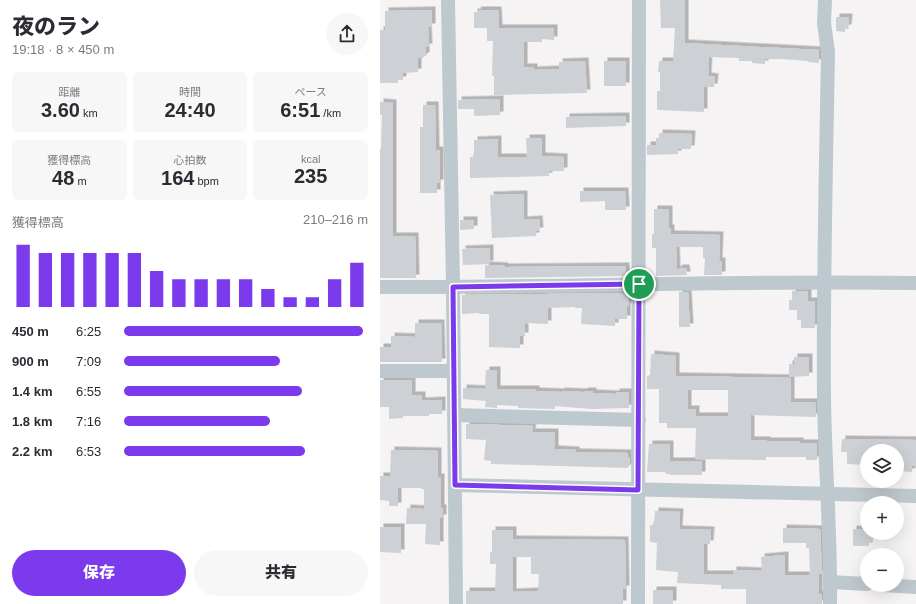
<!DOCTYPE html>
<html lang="ja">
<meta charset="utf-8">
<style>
body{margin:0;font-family:Arial,"Noto Sans JP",sans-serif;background:#f7f7f7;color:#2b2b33;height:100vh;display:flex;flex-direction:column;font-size:15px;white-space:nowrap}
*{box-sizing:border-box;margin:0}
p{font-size:13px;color:#7c7c81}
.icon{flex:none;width:22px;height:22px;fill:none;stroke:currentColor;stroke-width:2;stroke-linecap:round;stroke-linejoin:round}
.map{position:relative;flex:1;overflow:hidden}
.panel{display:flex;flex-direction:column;background:#fff;width:380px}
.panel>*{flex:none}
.buttons{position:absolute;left:480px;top:444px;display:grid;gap:8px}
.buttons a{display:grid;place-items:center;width:44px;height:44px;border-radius:50%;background:#fff;box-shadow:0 4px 16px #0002;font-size:20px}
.pin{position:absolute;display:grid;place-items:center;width:34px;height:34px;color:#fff;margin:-17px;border:2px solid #fff;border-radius:50%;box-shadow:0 1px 4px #0007}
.round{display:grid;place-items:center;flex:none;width:42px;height:42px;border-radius:21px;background:#f7f7f7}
.head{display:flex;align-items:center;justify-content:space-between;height:68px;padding:0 12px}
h1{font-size:22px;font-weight:800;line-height:30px}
.figures{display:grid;grid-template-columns:repeat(3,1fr);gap:6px;height:68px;padding:4px 12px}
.figures div{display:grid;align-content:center;border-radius:6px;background:#f7f7f7;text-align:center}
.figures b{font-size:20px;font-weight:800}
.figures small{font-size:11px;font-weight:400}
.figures p{font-size:11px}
.chart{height:112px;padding:8px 12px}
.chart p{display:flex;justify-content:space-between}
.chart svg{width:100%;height:72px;margin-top:4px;stroke:#7c3aed;stroke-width:6}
.action{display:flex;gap:8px;margin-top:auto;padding:8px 12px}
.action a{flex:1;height:46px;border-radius:24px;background:#7c3aed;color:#fff;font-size:16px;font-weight:800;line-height:46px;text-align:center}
.action a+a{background:#f7f7f7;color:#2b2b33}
ul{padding:0 12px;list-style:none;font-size:13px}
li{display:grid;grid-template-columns:64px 48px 1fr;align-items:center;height:30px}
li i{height:10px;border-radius:5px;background:#7c3aed}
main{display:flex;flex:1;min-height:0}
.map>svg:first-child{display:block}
.building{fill:#cdd0d5;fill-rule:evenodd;filter:url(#shadow)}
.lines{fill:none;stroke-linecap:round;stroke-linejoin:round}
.minor{stroke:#bec8cf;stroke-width:14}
.route-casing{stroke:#fff;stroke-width:8}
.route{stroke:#7c3aed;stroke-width:5}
</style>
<main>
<section class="panel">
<div class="head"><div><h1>夜のラン</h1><p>19:18 · 8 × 450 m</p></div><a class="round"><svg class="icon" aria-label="share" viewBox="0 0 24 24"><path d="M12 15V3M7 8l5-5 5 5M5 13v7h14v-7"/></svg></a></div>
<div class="figures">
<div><p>距離</p><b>3.60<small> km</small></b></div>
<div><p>時間</p><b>24:40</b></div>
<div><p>ペース</p><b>6:51<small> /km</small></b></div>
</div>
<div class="figures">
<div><p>獲得標高</p><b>48<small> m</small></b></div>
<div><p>心拍数</p><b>164<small> bpm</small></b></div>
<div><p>kcal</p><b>235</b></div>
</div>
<div class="chart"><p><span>獲得標高</span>210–216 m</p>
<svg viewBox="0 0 160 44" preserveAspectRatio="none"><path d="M5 44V6M15 44V11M25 44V11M35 44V11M45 44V11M55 44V11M65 44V22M75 44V27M85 44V27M95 44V27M105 44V27M115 44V33M125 44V38M135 44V38M145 44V27M155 44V17"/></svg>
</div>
<ul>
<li><b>450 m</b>6:25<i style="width:98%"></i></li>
<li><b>900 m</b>7:09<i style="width:64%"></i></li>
<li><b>1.4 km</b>6:55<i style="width:73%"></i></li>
<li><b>1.8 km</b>7:16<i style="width:60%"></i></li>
<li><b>2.2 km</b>6:53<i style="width:74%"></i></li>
</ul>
<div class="action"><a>保存</a><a>共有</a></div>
</section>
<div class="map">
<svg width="536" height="604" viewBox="0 0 536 604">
<defs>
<filter id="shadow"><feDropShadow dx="3.5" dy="-3.5" stdDeviation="0" flood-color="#0004"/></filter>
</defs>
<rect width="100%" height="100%" fill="#f5f3f3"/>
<!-- building -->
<g class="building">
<polygon points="280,0 305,0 305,43 439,50 439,63 428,62 429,61 401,59 385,59 385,64 372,63 372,61 359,61 359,58 329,57 328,76 335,77 334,87 324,87 324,112 277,110 277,91 280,91 280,72 278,72 279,61 293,61 295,28 281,28"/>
<polygon points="52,10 52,27 48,27 49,47 46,47 46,56 44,56 43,58 38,58 38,72 23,73 23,80 18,80 18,83 0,83 0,30 5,30 5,11"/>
<polygon points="97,10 118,10 119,28 174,28 174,40 162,39 162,42 144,42 144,67 154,67 154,70 179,69 179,62 205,61 207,93 114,95 114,76 112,76 113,41 107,41 107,28 94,28 94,12 98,12"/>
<polygon points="456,17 469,17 468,28 465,28 465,32 456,31"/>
<rect x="224" y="61" width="22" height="25"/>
<polygon points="120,99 120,115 96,116 94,115 94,109 78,109 78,100"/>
<polygon points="0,102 13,103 13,236 35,236 36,278 0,278 0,149 1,149 2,115 0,115"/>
<polygon points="43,105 55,105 56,150 60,150 60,183 57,183 57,193 40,193 40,127 43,127"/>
<polygon points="246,116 246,126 186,128 186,117"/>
<polygon points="279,133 312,134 311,149 298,149 298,154 267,155 267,145 276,145 276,138 279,138"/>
<polygon points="146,138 162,138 162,156 184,157 184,171 169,171 169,176 90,178 90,157 94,157 94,140 118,139 118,157 147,157"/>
<polygon points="200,191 245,191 246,210 225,210 225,201 200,202"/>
<polygon points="144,194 144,220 159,219 160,231 156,231 156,236 112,238 110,195"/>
<polygon points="274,209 289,209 289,228 291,228 291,234 340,235 339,261 342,261 342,275 324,275 325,258 323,258 323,247 296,247 297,270 299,269 299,268 306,268 307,275 276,276 276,248 272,248 272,234 274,234"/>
<polygon points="80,220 94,220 94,229 80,230"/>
<polygon points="110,248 110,264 83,265 82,249"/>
<polygon points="105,265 125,266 125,267 246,266 246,276 105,278"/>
<polygon points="412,291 428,291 428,301 435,301 435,328 421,328 421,320 417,320 417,310 409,310 409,300 412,300"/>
<polygon points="299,292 308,292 310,327 299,327"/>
<polygon points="249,293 249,306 247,306 247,319 235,319 235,326 201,324 202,308 195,308 195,307 168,308 168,324 145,323 145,336 140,336 140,348 109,347 109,314 99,314 99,313 82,314 82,295"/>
<polygon points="35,323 61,323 62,362 0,362 0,347 11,347 11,336 35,337"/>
<path d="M271,354l25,2v20l115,2v24h24l1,15 -65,-2v25h16v1h33v2h17v17h-11v-3h-40v3l-71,-1 1,-31h-29v-5h-8v-34h-12v-13l3,-1zM308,390h40v26h-32v-7h-8z"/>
<polygon points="414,357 429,357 429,376 409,377 409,364 414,364"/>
<polygon points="106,370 117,370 117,389 156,389 156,391 181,392 181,391 204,392 204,391 213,391 213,393 236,394 236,392 249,392 249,408 212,409 175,406 175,409 138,408 138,406 117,405 117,408 105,407 106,401 83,399 83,388 105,389"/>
<polygon points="0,380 32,380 32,395 42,395 42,401 62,400 62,414 49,414 49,416 23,416 23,418 9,419 9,407 0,407"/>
<polygon points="86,424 153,426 152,432 175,432 175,449 196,450 196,452 248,453 248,457 250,457 250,466 248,466 248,468 111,464 111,461 104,460 106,440 86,439"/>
<polygon points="462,439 536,440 536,466 532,466 532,472 517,471 517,451 487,451 487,465 467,464 467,452 461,452"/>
<polygon points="269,444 290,444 290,461 322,461 322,475 290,475 290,474 286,474 285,472 267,472"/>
<polygon points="11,450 58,451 58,477 61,477 61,508 63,508 63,518 60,518 60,545 45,544 46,524 26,524 27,508 44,509 44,489 41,489 41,488 18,488 18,506 9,506 9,501 0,500 0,476 10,476"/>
<polygon points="275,511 300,512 299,529 331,530 330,544 324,544 324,574 353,574 353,570 382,571 381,557 405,555 405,575 430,575 429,548 426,548 426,543 403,543 403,528 440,529 442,574 439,574 439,594 442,595 442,604 366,604 366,589 341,589 341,585 297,583 298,572 276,570 277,543 270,542 270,525 274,525"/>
<polygon points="0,527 21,527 21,553 0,552"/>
<polygon points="473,529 487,530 487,533 492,533 492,542 489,542 489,546 473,546"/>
<path d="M112,530h21v9l112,1 1,49h-3v15h-157v-13h29l1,-27h-6v-12h2zM133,557h18v17h8l-1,17 -25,1z"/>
<rect x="273" y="590" width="20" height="14"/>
</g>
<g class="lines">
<!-- minor -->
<g class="minor">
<polyline points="68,0 73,287 76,604"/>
<path d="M445,0l-1,23 4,29c-2,115 -5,231 -4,347 1,68 7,136 6,205"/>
<path d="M0,287c179,1 357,-7 536,-4"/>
<polyline points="0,371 74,371"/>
<polyline points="74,415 259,420"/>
<polyline points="75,485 536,496"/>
<polyline points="450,582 487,584"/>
<polyline points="503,585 536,587"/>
<polyline points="258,604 259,0"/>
</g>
</g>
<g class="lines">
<!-- route casing -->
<g class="route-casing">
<polygon id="route" points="259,284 258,490 75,485 73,287"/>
</g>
<!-- route -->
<use href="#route" class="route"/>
</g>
</svg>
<div class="buttons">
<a><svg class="icon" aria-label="layers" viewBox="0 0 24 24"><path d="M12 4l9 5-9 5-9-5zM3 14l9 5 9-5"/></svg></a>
<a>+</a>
<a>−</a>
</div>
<div class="pin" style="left:259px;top:284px;background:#1e9e55"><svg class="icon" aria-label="arrive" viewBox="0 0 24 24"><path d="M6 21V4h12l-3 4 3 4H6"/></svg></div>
</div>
</main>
